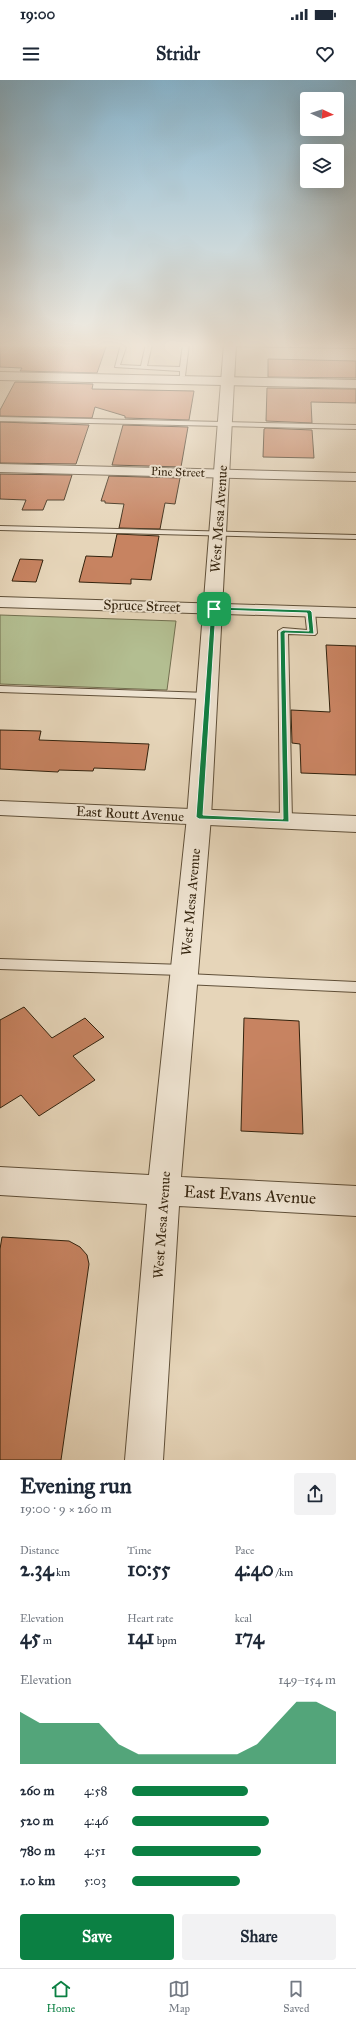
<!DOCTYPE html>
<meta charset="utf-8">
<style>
body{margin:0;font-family:"IM FELL Great Primer",serif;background:#f2f2f3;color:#1f2937;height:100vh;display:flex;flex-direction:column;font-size:15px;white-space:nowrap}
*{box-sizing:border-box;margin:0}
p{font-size:13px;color:#747a83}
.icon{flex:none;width:22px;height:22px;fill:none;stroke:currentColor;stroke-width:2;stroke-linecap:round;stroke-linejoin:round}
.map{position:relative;height:1380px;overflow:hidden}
.panel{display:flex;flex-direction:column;background:#fff;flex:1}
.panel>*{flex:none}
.needle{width:26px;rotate:94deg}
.buttons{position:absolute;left:300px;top:12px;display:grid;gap:8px}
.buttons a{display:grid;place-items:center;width:44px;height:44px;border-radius:4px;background:#fff;box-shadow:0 4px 16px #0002;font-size:20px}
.pin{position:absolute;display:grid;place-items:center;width:34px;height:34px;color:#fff;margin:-17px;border-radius:8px;box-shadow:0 2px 6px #0006}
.round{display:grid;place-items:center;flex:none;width:42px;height:42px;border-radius:4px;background:#f2f2f3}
.overview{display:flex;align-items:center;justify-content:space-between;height:68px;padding:0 20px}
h1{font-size:22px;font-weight:800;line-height:30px}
.figures{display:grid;grid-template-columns:repeat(3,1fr);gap:6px;height:68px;padding:4px 20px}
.figures div{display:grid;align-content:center}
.figures b{font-size:20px;font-weight:800}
.figures small{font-size:11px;font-weight:400}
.figures p{font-size:11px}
.chart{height:112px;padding:8px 20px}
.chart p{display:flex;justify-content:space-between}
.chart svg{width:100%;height:72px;margin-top:4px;fill:#0b8043;opacity:.7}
.primary-button{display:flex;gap:8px;margin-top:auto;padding:8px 20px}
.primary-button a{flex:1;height:46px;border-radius:4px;background:#0b8043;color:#fff;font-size:16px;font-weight:800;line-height:46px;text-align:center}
.primary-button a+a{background:#f2f2f3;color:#1f2937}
ul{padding:0 20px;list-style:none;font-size:13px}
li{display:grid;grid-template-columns:64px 48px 1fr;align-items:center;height:30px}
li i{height:10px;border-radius:5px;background:#0b8043}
.status{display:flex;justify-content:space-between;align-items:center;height:28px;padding:0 20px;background:#fff;direction:ltr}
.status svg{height:11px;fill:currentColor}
header{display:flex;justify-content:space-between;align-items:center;height:52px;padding:0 20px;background:#fff;font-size:18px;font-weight:800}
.tabs{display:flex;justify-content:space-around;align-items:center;height:56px;border-top:1px solid #e0e1e3;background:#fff;font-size:11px;color:#747a83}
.tabs a{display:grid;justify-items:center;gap:2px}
.tabs .selected{color:#0b8043}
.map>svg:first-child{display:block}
.green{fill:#b3be91;stroke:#737050}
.building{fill:#c78361;stroke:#33230e}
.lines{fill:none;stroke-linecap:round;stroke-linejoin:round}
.service-casing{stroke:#605039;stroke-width:2}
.minor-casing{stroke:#605039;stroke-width:2}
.tertiary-casing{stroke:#605039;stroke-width:2}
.service{fill:#efe4d2;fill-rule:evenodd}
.minor{fill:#efe4d2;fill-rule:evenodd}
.tertiary{fill:#efe4d2;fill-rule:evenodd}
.route{fill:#0b8043;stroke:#fff;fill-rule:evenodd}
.labels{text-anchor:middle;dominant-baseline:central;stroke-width:4;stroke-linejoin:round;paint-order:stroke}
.far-street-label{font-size:12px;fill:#33230e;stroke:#efe4d2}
.street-label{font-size:14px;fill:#33230e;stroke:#efe4d2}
.near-street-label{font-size:17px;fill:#33230e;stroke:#efe4d2}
</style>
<div class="status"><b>19:00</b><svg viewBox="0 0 49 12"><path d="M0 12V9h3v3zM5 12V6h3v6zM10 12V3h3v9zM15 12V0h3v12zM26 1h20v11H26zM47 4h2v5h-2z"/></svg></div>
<header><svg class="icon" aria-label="menu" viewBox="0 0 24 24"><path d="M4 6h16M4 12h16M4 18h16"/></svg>Stridr<svg class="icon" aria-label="heart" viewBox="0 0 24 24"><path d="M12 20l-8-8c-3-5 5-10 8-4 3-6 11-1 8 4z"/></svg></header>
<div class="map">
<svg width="356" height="1380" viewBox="0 0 356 1380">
<rect width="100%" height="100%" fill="#e6d5b9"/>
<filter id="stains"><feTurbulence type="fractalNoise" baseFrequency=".005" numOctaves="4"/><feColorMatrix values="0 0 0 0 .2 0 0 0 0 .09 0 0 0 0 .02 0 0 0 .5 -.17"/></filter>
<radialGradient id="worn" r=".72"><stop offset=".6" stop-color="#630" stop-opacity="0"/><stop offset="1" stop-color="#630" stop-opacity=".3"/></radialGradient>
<!-- green -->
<polygon class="green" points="0,535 176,541 167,610 0,604"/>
<!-- building -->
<g class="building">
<polygon points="0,264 107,264 97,293 20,291 22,288 0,287"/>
<polygon points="268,279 356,281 356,298 268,297"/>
<polygon points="15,302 93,304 92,309 194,311 189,340 125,338 125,336 95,327 92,338 0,336 0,330"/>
<polygon points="267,308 356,309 356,323 311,322 312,343 266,341"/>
<polygon points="0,342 89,345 76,384 0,383"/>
<polygon points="123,345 188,347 181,387 112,385"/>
<polygon points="266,348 312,350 314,378 263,377 264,349"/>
<polygon points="0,394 72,395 64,420 47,420 43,430 22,430 26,420 0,419"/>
<polygon points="109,396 180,398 175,424 165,423 160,449 119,448 124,424 105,423 105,421 101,421"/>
<polygon points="117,454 159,456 151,500 131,499 131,504 79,502 86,476 112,477"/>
<polygon points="20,479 43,480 36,502 12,501"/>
<polygon points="326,565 356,566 356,695 301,693 300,664 292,663 291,630 330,632"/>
<polygon points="0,650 41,651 39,660 149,664 145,690 94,688 93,691 59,690 58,692 0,689"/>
<polygon points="24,927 52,958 85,938 104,957 73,976 95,1000 39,1036 21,1015 0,1028 0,940"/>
<polygon points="244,938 299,941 303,1054 241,1051"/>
<polygon points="2,1157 69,1161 80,1167 87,1175 89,1184 61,1380 0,1380 0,1169"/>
</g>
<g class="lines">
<!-- service casing -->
<g class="service-casing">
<g id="service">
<polygon points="121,264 127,264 120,285 141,286 146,264 152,264 147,286 180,287 183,264 189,264 185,296 180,297 180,291 115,287"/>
<polygon points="227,264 356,264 356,268 230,266"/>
<polygon points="0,337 356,345 356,349 0,341"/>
<polygon points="0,446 356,455 356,459 0,450"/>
<polygon points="310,529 315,532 317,553 315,555 288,554 292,741 286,745 280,741 278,551 283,548 307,550 305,532"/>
<polygon points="0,606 208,613 213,616 208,619 0,612"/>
<polygon points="0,879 184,885 189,886 191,890 187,894 356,902 356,912 184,904 179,903 177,899 181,895 0,889"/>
</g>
</g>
<!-- minor casing -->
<g class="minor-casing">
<g id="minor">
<polygon points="0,292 356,300 356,308 0,300"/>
<polygon points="0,384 356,393 356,401 0,392"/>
<polygon points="0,517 356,528 356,538 0,527"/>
<polygon points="0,721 356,736 356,752 0,735"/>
</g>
</g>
<!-- tertiary casing -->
<g class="tertiary-casing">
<polygon id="tertiary" points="224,264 236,264 211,737 181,1097 356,1106 356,1136 179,1126 163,1380 125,1380 147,1124 0,1115 0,1087 149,1095 187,737"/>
</g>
<!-- service -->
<use href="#service" class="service"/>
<!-- minor -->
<use href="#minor" class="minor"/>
<!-- tertiary -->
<use href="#tertiary" class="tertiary"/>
</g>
<!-- sky -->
<linearGradient id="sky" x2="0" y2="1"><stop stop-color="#87b6d0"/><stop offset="0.58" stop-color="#f4ece0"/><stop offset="1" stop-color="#f4ece0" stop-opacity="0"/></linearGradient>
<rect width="356" height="457" fill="url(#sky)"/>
<!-- route -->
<path class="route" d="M214,527l96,3 2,2 2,22 -29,-1 4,189 -90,-3 -3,-2 15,-208zM216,530l91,3 2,18 -26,-1 -3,2 3,187 -80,-4z"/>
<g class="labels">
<!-- far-street labels -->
<g class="far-street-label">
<text transform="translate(178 392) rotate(2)">Pine Street</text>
</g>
<!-- street labels -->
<g class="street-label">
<text transform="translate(219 439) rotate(-86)">West Mesa Avenue</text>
<text transform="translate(142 526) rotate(2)">Spruce Street</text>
<text transform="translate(130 734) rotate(3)">East Routt Avenue</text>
<text transform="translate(191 822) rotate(-85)">West Mesa Avenue</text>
<text transform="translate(162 1145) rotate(-86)">West Mesa Avenue</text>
</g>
<!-- near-street labels -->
<g class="near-street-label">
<text transform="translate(250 1115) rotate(3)">East Evans Avenue</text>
</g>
</g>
<rect width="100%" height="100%" filter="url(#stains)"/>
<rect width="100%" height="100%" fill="url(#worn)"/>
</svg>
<div class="buttons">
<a><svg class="needle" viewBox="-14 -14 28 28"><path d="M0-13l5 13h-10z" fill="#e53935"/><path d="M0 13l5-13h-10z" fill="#747a83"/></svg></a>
<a><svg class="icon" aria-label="layers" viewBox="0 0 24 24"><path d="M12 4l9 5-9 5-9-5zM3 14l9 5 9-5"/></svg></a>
</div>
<div class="pin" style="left:214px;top:529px;background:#1e9e55"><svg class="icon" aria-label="arrive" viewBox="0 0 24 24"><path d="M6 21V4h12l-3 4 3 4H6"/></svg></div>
</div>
<section class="panel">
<div class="overview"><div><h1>Evening run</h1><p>19:00 · 9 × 260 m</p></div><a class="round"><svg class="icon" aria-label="share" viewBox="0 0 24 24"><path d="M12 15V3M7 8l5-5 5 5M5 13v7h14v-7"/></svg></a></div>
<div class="figures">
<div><p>Distance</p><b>2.34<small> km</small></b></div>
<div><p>Time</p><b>10:55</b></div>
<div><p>Pace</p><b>4:40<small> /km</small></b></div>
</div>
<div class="figures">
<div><p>Elevation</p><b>45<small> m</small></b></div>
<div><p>Heart rate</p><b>141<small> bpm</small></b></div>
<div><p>kcal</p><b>174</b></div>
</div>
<div class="chart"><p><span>Elevation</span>149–154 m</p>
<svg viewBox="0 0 160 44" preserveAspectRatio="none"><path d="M0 44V12L10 19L20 19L30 19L40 19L50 32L60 38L70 38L80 38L90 38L100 38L110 38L120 32L130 19L140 6L150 6L160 12V44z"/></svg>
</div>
<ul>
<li><b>260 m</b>4:58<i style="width:57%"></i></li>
<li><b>520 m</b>4:46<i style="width:67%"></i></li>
<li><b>780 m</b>4:51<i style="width:63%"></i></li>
<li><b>1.0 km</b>5:03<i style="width:53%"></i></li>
</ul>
<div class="primary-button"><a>Save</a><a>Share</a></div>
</section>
<nav class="tabs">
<a class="selected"><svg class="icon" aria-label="home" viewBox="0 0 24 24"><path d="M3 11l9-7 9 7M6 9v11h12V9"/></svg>Home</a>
<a><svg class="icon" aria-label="map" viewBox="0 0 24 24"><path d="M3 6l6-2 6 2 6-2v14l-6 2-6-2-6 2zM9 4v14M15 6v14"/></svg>Map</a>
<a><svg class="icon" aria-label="saved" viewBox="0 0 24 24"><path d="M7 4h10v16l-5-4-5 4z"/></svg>Saved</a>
</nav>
